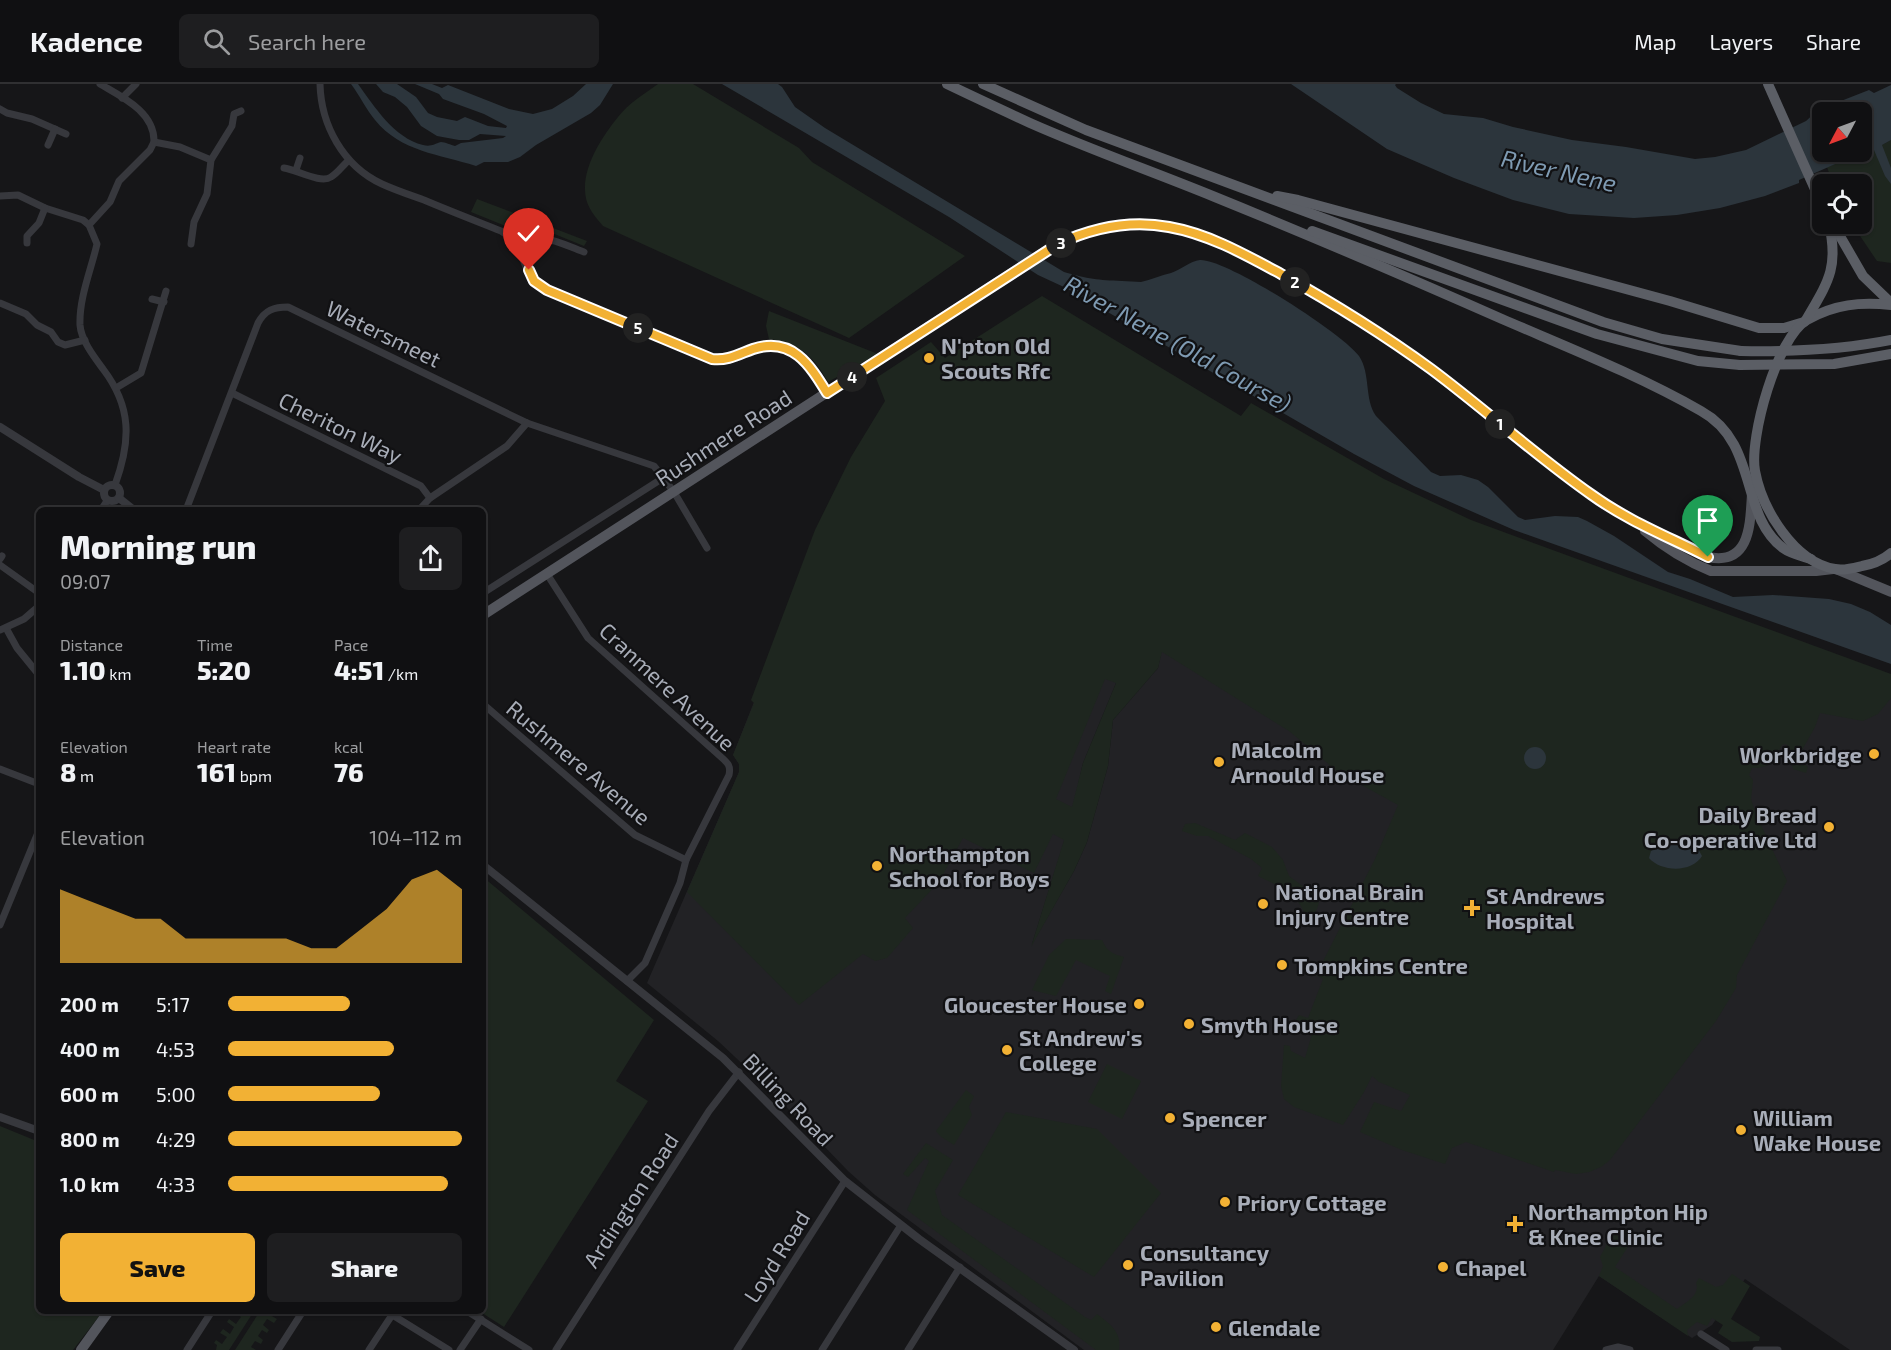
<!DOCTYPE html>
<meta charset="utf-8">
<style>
body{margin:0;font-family:"Exo 2",sans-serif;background:#1e1e20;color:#f1f3f6;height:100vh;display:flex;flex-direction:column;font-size:22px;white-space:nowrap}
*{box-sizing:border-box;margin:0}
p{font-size:20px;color:#9c9d9f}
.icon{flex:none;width:33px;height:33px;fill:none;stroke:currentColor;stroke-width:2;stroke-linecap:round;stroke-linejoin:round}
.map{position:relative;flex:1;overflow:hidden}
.side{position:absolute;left:36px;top:423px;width:450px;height:807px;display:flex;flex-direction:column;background:#101012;border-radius:9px;box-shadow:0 2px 4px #0004,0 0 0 2px #303032}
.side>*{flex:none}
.needle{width:39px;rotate:229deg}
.controls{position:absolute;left:1812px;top:18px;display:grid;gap:12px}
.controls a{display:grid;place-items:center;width:60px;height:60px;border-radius:9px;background:#101012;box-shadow:0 2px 4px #0004,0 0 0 2px #303032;font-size:30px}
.pin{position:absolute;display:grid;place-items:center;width:51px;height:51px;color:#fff;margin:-62px -26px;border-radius:50% 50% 50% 0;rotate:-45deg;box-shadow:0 0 6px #0007}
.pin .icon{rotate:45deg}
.km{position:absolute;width:30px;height:30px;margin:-15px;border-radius:50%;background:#222;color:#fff;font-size:16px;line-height:30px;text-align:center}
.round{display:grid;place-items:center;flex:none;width:63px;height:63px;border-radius:9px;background:#1e1e20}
.headline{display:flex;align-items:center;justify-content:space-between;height:102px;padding:0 24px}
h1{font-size:33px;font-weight:800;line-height:45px}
.figures{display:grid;grid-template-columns:repeat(3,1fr);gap:9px;height:102px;padding:6px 24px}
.figures div{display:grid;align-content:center}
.figures b{font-size:26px;font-weight:800}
.figures small{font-size:16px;font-weight:400}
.figures p{font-size:16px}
.chart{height:168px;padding:12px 24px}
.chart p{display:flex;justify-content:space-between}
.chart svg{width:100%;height:108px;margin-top:6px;fill:#f2b134;opacity:.7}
.button{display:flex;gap:12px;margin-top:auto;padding:12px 24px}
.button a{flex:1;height:69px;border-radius:9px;background:#f2b134;color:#111;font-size:24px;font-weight:800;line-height:69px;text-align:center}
.button a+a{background:#1e1e20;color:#f1f3f6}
ul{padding:0 24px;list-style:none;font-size:20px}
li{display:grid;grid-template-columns:96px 72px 1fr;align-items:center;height:45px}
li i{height:15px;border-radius:8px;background:#f2b134}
header{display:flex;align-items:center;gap:36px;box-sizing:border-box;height:84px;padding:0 30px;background:#101012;border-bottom:2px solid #303032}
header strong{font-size:28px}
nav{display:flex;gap:33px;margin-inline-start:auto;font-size:21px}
.search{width:420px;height:54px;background:#1e1e20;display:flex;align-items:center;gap:15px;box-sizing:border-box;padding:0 21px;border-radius:9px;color:#9c9d9f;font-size:22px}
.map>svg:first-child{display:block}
.built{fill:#222225}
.green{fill:#1e261f;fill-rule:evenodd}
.water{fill:#2c353c;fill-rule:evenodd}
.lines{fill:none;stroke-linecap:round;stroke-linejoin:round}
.minor{stroke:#37383d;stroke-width:7}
.tertiary{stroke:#37383d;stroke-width:8}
.primary{stroke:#53555c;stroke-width:10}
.trunk{stroke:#5b5e65;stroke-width:10}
.trunk-bridge{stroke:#5b5e65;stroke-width:10}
.route-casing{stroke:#fff;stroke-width:12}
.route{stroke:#f2b134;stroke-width:8}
.poi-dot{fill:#f2b134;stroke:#111113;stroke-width:2}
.labels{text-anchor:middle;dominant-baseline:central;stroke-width:4.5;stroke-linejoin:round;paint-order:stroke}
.street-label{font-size:22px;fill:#a8adb8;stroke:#111113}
.poi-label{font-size:22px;font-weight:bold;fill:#a8adb8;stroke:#111113;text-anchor:start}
.water-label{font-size:24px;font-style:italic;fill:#7f9bb3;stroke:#111113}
</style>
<header>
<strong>Kadence</strong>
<div class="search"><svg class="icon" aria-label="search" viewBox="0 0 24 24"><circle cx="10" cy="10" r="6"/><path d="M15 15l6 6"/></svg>Search here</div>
<nav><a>Map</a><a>Layers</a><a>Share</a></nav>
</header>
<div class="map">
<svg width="1891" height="1266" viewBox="0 0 1891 1266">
<rect width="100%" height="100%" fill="#161618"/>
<!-- built -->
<polygon class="built" points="1315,391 1891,595 1891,1266 1850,1266 1745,1195 1712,1241 1692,1254 1599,1192 1553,1266 1084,1266 875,1111 848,1087 769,1005 718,957 647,899 739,688 739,680 733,671 754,618 1123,582 1083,679 1068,745 1032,860 1074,787 1087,758 1108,682 1113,636 1158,584 1165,551"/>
<!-- green -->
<g class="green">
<path d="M658,0h35l106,64 13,14 153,94 -116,82 -246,-112c-6,-7 -13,-15 -16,-24 -9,-29 14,-64 31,-85 11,-14 26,-23 40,-33z"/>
<polygon points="1891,56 1891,179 1877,177 1852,140 1862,140 1862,100 1833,100 1827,83 1874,65"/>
<polygon points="477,115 587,157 584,162 547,147 518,150 508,143 471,128"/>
<path d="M1042,212l199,120 10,-13 133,76 87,41 420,154v24l-13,16 -15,7 -43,-8 -5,14 -18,32 11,8 -2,6 -13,-4 -4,-22 -3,-3 -4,1c-9,16 -10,23 -30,23l-3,7 4,5 -2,19 4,13 32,69 -50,94 -1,13 -20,33 -106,139 -9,7 -12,5 -13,2 -21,-4 -1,2 -88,-30 -14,6 -7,16 -43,-14 -42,-18 14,-30 27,9 9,-16 -31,-13 -7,-6 -8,16 -21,33 -49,-18 -10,-8 -3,-13 3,-41 6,1 1,5 14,7 7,-24 -21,-6 8,-13 9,3 15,-39 -7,-4 59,-116 23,-54 -60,-33 -49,-41 -127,-79 -4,16 -45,52 -5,46 -21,76 -13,29 -43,76 33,-107 -11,-6 -19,39 -71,-35 -24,44 -34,36 8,10 -26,30 -12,3 -12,-7 -64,51 -112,-113 52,-120v-8l-6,-9 21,-52 -3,-3 64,-170 36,-73 34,-56 -9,-23 55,-36 14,16zM1105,595l11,4 -33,80 -11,44 -16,-8z"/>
<path d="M769,227l109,43 -50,28c-14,-26 -30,-39 -59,-43l-3,-13z"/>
<path d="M1195,739l40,17 10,-7 27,14 11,13 6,16 31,23 -3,10 -6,9 -6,-3c-7,-22 -27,-29 -47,-39l4,-8 -11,-9 -43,-23h-11l-15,-5 3,-7z"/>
<polygon points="483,793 654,936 616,997 648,1017 504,1243 479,1227 483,1227"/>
<path d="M1066,855l36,1c5,11 10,14 22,17l-13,37 -6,-3 5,-15 -34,-16 -20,36 -24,-6 17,-35z"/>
<polygon points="1107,980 1141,997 1122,1035 1088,1018"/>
<polygon points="966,1006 974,1012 969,1023 972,1031 954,1061 940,1052 936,1047"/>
<polygon points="1006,1028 1097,1045 1161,1109 1094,1193 958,1111"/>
<polygon points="0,1042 39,1058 39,1227 103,1227 73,1266 0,1266"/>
<path d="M926,1059l27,17 -18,31 7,24 143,102 6,3 6,-6c13,10 25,18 22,36h-23l-189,-140 22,-49 -4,-3 -17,19 -5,-3z"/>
<path d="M1616,1150l13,11 -14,22 62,42c8,-6 24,-14 19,-26l3,-5 17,9 7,-2 9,-11 18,12 -19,33 29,18 -1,4 -27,1 -14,-9 5,-8 -11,-7 -5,8 -10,-4 -10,8 1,6 -89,-60 4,-10 -3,-9 11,-21z"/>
<polygon points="234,1227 243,1229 245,1227 254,1227 229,1266 216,1266 217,1261 214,1259 216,1256 222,1260 227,1253 220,1249 223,1245 230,1250 234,1243 227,1238 229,1235 236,1240 241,1233"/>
<polygon points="260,1227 272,1227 270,1231 277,1235 274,1239 267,1235 263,1241 269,1246 267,1249 262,1246 258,1252 263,1256 261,1260 255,1257 251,1263 256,1266 235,1266"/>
</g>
<!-- water -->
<g class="water">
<path d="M351,0h7c16,22 36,54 65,61 8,2 11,-1 18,-3 4,0 10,3 14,4l6,-3 42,-5 3,-2 -26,-2 -11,6h-10l-22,-4 -16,-10 -14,-19 -12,-10 -12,-5 -7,-8h21l19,13 12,16 9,4 20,4 8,-4 23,9 18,2 1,-2 -23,-12 -41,-15 -4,-5 -24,-10h17l10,4 6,-3 61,24 24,5 19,-5 21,-13 13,-12h27l-13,21 -9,8 -55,32 -16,12 -12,5h-24l-8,4c-37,-12 -75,-14 -101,-46 -9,-11 -15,-24 -24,-36z"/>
<path d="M722,0h56l4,3 13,20 30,21 239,144c24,7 34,8 58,9 6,0 13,1 19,1 10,-2 20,-7 30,-9 10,-3 19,-12 29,-13 27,-1 142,73 159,96 12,18 5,43 17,60l55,56 9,4 21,-1 17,5 10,7 30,30 7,3 30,-4 23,1 9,4 27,15 54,36 22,7 43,18 40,-2 56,4 22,5 19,8 21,13v39l-377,-134 -100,-44 -60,-32 -288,-166 -28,-13 -89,-58z"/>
<path d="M1291,0h105l-1,1 2,3 24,15 23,11 39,4 30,9 59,13 54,7 69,12 20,-2 31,-7 60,-29 12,-11 51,-20 5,3 17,-8v55l-9,5 9,23v16l-6,-8 -11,-26 -16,4 -59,26v3l-34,13 -45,12 -43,7 -43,3 -65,-4 -56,-14 -59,-22 -67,-29zM1822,28h40v40h-40z"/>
<circle cx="1535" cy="674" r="11"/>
<path d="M1671,760l26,3 5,9c-10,17 -41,16 -53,2l2,-7 8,-5z"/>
</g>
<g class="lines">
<!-- minor -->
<g class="minor">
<path d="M320,0c1,41 23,82 62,100 13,6 28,11 42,16 26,11 52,21 77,31 24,14 19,34 34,51 3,3 8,6 12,8l165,69c16,2 27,-5 41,-10 39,-13 57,16 74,44"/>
<polyline points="122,14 136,0"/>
<polyline points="0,25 7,29 32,35 66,50"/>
<polyline points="154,58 180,63 211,76"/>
<polyline points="48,61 55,45"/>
<path d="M284,84c13,2 37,16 47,9 7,-4 12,-12 18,-17"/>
<polyline points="296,86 300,74"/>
<path d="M0,112l18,-1 27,13 38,12 6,5 8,19c-6,26 -18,54 -17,81 1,15 14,32 23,44 29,38 28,72 12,116"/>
<path d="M89,141l21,-23 9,-21 31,-31 4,-8c1,-30 -32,-45 -54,-58"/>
<polyline points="27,159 27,152 39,139 45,124"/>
<polyline points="191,160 194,138 207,110 211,76 232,42 234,30 241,27"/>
<path d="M516,160c26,-13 43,-1 68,8"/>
<polyline points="152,215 164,218"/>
<polyline points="0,219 26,230 37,241 51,248 58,258 65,261 85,256"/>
<polyline points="116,304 141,289 166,207"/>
<polyline points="232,309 421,402 430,414"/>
<polyline points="101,426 107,417"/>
<path d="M186,426l72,-187c7,-13 16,-16 30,-16l239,116 127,43 20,26 33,56"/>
<polyline points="419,426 430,414 507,362 527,339"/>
<polyline points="0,475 2,472"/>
<polyline points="0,481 39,509"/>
<path d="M547,490l41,64 133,119c7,6 10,9 8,18l-43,85 -6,23 -35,80 -18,18"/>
<polyline points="483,509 663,394"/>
<polyline points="6,544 17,564 39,591"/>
<polyline points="0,546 24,535 39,522"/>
<polyline points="483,620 635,751 686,776"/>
<polyline points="0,685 39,700"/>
<polyline points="0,841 39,746"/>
<polyline points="386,1227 449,1266"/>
<polyline points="467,1227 529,1266"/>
<polyline points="1701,1250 1726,1266"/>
<polyline points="187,1266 212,1227"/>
<polyline points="278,1266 303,1227"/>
<polyline points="369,1266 394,1228"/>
<polyline points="460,1266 481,1235"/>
<polyline points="556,1266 709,1027 739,988"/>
<polyline points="737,1266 845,1097"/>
<polyline points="822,1266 901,1141"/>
<polyline points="908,1266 960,1183"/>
<polyline points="1606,1266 1618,1263 1630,1266"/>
<polyline points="1756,1266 1778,1266"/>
</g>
<!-- tertiary -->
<g class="tertiary">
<polyline points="0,343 79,393 104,406"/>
<circle cx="112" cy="409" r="8"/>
<polyline points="119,414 134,426"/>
<polyline points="483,781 723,974 845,1097 919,1155 1074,1266"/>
<polyline points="0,1033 39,1047"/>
</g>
<!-- primary -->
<g class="primary">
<path d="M1645,447c19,16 43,31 66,40h105l17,-2"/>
<polyline points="1838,486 1891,508"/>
<path d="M483,531l564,-365c33,-18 71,-28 109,-25 44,4 84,27 122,48 53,29 105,60 153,97 55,41 106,86 161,125 37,26 77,43 116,62 43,9 42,-34 44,-63"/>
<polyline points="81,1266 109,1227"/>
</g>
<!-- trunk -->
<g class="trunk">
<path d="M947,0c27,13 55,26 83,39 61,27 124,49 185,74 96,39 192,80 287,122 67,29 136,56 199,92 58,32 38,104 82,137 8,6 19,8 28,11"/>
<polyline points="983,0 1086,46 1603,238 1662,255 1741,267"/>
<polyline points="1768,0 1822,121"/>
<polyline points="1277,112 1298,116 1670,217 1759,244 1784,244 1804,238"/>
<polyline points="1833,140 1863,192 1891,219"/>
<polyline points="1312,147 1597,250 1698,277 1740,281"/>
<path d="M1891,221c-31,-3 -56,-1 -84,15 -30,17 -58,118 -52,151 7,38 39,91 80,98 9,2 19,-1 27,-3 11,-2 21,-6 29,-13"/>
<path d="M1806,236c22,-38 33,-52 23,-96"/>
</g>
<!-- trunk-bridge -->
<g class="trunk-bridge">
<path d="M1741,267c51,1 100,-1 150,-11"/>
<polyline points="1740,281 1834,280 1891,270"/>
</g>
</g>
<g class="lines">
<!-- route casing -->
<g class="route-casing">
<path id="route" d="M529,186l5,11 13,9 165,69c16,2 27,-5 41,-10 39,-13 57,16 74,44l231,-149c34,-16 73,-24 111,-17 40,7 77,28 112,47 52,29 102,60 150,95 55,41 105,87 161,126 36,26 77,42 116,62"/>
</g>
<!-- route -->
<use href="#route" class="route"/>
</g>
<!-- markers -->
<g class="poi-dot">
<circle cx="929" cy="274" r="6"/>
<circle cx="1874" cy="670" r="6"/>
<circle cx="1219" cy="678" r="6"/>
<circle cx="1829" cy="743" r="6"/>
<circle cx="877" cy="782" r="6"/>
<circle cx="1263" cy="820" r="6"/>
<path d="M1469 815h6v6h6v6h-6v6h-6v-6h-6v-6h6z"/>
<circle cx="1282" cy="881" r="6"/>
<circle cx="1139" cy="920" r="6"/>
<circle cx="1189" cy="940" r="6"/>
<circle cx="1007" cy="966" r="6"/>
<circle cx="1170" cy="1034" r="6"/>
<circle cx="1741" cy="1046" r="6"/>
<circle cx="1225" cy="1118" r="6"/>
<path d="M1512 1131h6v6h6v6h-6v6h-6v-6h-6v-6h6z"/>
<circle cx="1128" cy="1181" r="6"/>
<circle cx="1443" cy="1183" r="6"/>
<circle cx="1216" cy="1243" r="6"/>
</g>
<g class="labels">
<!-- street labels -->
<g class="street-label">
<text transform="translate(384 249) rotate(26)">Watersmeet</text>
<text transform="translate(341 343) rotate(26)">Cheriton Way</text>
<text transform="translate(723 353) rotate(-33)">Rushmere Road</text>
<text transform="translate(668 602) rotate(43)">Cranmere Avenue</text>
<text transform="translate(579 678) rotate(40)">Rushmere Avenue</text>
<text transform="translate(789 1015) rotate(46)">Billing Road</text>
<text transform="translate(630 1116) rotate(-57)">Ardington Road</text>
<text transform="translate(776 1172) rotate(-58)">Loyd Road</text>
</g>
<!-- poi labels -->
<g class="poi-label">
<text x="941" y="261">N'pton Old<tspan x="941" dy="25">Scouts Rfc</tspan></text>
<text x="1231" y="665">Malcolm<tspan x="1231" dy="25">Arnould House</tspan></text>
<text x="1862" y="670" text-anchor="end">Workbridge</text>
<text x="1817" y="730" text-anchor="end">Daily Bread<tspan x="1817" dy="25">Co-operative Ltd</tspan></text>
<text x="889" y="769">Northampton<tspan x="889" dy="25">School for Boys</tspan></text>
<text x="1275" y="807">National Brain<tspan x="1275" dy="25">Injury Centre</tspan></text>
<text x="1486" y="811">St Andrews<tspan x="1486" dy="25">Hospital</tspan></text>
<text x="1294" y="881">Tompkins Centre</text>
<text x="1127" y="920" text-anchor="end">Gloucester House</text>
<text x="1201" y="940">Smyth House</text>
<text x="1019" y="953">St Andrew's<tspan x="1019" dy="25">College</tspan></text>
<text x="1753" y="1033">William<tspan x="1753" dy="25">Wake House</tspan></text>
<text x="1182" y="1034">Spencer</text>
<text x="1237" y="1118">Priory Cottage</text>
<text x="1528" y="1127">Northampton Hip<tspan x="1528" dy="25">&amp; Knee Clinic</tspan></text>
<text x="1140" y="1168">Consultancy<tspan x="1140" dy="25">Pavilion</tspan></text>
<text x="1455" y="1183">Chapel</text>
<text x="1228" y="1243">Glendale</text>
</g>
<!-- water labels -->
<g class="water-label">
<text transform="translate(1559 86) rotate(13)">River Nene</text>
<text transform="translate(1178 259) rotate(29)">River Nene (Old Course)</text>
</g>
</g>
</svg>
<div class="controls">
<a><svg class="needle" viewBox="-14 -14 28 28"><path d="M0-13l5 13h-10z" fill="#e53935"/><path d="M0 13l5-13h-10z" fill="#9c9d9f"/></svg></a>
<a><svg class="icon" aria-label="locate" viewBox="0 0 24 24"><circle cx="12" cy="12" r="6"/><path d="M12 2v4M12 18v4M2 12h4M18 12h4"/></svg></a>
</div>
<div class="pin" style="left:1708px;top:473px;background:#1e9e55"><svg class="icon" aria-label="arrive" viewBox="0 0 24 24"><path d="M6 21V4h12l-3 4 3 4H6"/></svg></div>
<div class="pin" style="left:529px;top:186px;background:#d93025"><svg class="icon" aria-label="check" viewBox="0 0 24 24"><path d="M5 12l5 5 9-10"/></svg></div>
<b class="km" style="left:1500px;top:340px">1</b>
<b class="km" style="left:1295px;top:198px">2</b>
<b class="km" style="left:1061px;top:159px">3</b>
<b class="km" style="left:852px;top:293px">4</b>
<b class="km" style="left:638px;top:244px">5</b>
<section class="side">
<div class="headline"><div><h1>Morning run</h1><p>09:07</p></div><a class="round"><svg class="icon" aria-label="share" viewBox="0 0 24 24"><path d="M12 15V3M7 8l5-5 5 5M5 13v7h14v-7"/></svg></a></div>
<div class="figures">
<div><p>Distance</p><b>1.10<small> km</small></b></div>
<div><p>Time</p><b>5:20</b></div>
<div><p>Pace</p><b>4:51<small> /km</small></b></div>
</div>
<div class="figures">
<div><p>Elevation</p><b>8<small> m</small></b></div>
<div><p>Heart rate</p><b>161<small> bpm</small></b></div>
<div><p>kcal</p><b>76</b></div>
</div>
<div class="chart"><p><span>Elevation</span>104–112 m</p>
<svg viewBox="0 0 160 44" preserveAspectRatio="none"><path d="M0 44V14L10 18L20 22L30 26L40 26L50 34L60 34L70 34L80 34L90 34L100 38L110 38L120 30L130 22L140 10L150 6L160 14V44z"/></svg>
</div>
<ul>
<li><b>200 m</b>5:17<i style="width:52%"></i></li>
<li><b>400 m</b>4:53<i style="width:71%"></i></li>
<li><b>600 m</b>5:00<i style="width:65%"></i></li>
<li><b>800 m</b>4:29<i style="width:100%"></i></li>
<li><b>1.0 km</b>4:33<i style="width:94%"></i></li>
</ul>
<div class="button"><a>Save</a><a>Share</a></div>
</section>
</div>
